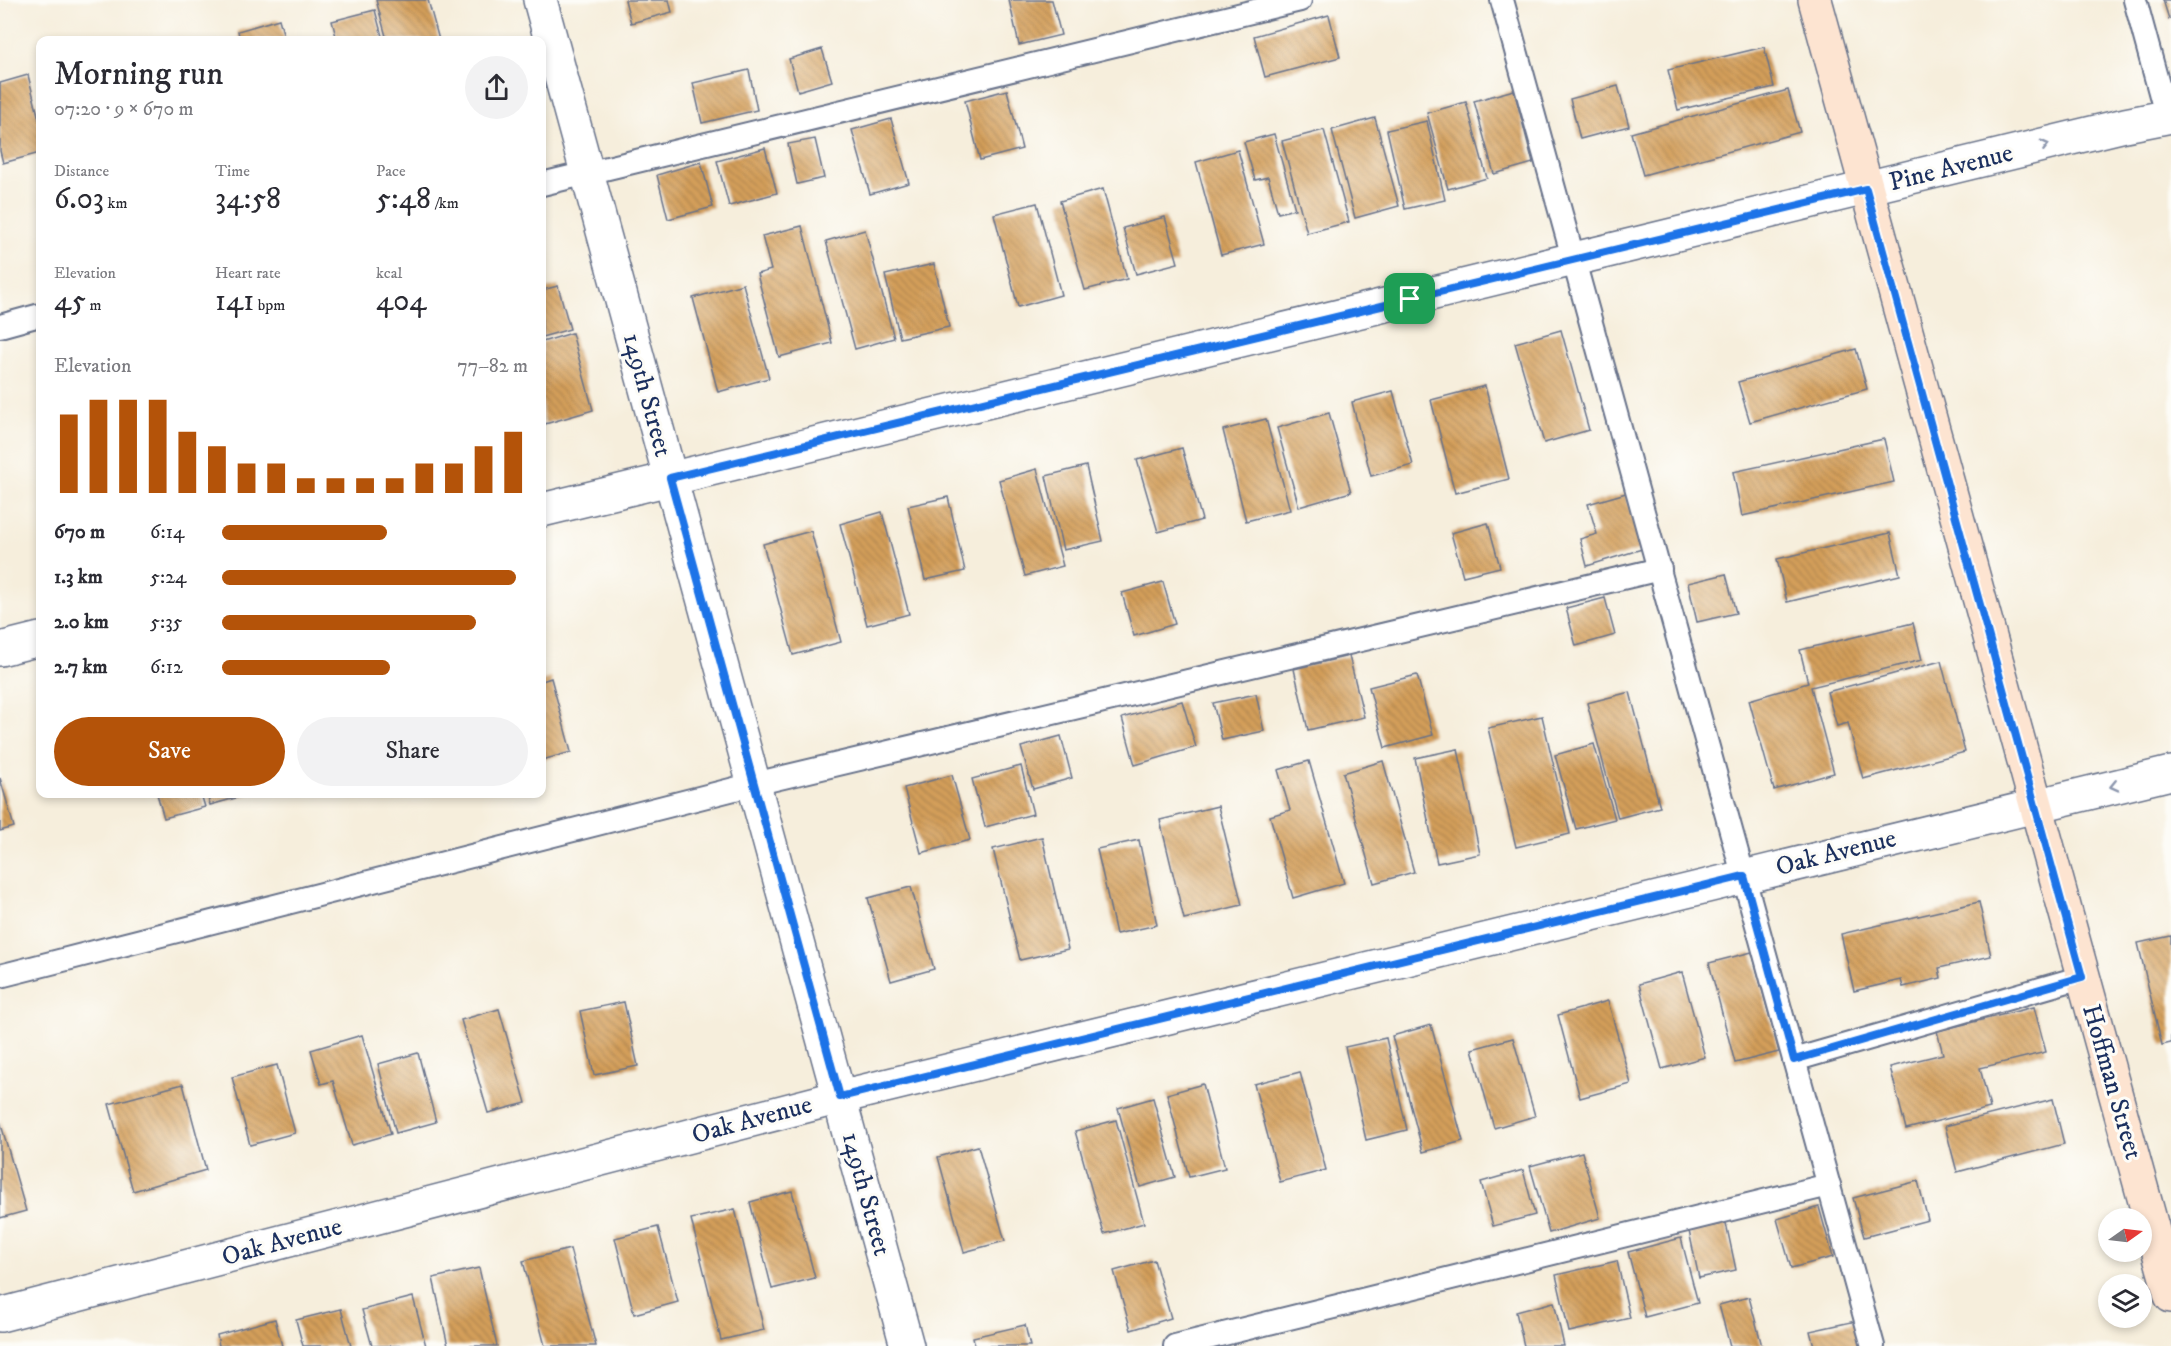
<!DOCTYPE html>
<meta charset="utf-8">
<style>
body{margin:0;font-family:"IM FELL DW Pica",serif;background:#f2f2f3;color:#2b2b33;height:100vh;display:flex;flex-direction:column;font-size:22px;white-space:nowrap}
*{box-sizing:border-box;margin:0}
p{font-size:20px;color:#7c7c81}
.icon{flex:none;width:33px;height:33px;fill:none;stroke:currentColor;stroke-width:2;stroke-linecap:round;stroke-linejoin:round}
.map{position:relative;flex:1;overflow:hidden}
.panel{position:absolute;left:36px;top:36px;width:510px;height:762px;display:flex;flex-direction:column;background:#fff;border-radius:12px;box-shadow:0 3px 9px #0003}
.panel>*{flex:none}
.needle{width:39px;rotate:76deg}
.controls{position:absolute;left:2098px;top:1208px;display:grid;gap:12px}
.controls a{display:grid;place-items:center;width:54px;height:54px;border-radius:50%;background:#fff;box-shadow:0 3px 9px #0003;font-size:30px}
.pin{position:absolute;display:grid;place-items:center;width:51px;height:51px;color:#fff;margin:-26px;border-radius:12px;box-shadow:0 3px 9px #0006}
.round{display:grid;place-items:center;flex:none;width:63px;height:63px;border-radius:32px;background:#f2f2f3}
.summary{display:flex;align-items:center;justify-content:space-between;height:102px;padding:0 18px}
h1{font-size:33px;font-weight:600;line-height:45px}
.figures{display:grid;grid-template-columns:repeat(3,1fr);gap:9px;height:102px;padding:6px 18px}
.figures div{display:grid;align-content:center}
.figures b{font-size:30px;font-weight:600}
.figures small{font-size:16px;font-weight:400}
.figures p{font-size:16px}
.chart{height:168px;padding:12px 18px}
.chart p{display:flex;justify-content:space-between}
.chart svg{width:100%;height:108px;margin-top:6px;stroke:#b45309;stroke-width:6}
.cta{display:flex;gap:12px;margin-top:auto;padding:12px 18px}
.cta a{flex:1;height:69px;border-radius:36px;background:#b45309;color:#fff;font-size:24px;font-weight:600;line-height:69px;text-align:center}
.cta a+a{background:#f2f2f3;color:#2b2b33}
ul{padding:0 18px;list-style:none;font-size:20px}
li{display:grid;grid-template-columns:96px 72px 1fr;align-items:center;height:45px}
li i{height:15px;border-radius:8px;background:#b45309}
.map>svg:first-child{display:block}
.building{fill:url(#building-back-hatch)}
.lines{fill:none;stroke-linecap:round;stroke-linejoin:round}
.lane-casing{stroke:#68728a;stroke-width:26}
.street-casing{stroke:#68728a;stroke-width:36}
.secondary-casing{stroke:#68728a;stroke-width:36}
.lane{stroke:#fff;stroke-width:22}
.street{stroke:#fff;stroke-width:33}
.secondary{stroke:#fde4d1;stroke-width:33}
.oneway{stroke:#8d97ae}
.route-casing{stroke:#fff;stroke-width:12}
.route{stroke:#1a73e8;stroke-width:8}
.labels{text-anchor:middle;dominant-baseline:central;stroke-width:6;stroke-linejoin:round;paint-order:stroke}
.street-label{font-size:26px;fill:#1b2f5e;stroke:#fdfcf7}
</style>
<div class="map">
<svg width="2171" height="1346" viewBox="0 0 2171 1346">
<defs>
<pattern id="building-back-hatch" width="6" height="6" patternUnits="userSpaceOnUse" patternTransform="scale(1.5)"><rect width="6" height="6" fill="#d49f5a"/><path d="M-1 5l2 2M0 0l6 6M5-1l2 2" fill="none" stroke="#ab824e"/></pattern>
</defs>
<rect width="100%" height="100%" fill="#fdfcf7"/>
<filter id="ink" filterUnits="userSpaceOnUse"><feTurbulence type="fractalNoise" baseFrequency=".0167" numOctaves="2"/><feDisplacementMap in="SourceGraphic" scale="12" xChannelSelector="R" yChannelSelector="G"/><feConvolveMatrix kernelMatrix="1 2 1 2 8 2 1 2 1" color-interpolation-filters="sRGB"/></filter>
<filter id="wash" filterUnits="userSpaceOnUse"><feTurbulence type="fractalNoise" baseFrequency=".008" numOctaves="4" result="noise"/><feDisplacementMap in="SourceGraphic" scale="24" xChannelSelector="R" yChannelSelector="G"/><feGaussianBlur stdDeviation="1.35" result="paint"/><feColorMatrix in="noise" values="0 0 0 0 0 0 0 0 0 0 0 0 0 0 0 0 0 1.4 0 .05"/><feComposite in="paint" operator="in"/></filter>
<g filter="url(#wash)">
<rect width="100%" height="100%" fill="#f6eedc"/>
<g id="blocks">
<!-- building -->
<g class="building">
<polygon points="376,0 428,0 439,40 387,40"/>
<polygon points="625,0 669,0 672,12 631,23"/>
<polygon points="1009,0 1052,0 1061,35 1019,45"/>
<polygon points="2163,0 2171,0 2171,19 2169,19"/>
<polygon points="375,10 383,40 337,40 332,21"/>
<polygon points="1329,15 1340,57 1265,77 1254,36"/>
<polygon points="279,19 285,40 240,40 238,31"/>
<polygon points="1764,47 1774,87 1678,110 1668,70"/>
<polygon points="822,49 832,81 798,91 789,59"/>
<polygon points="749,70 757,110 702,123 693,83"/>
<polygon points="28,75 40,123 40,153 3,163 0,151 0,83"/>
<polygon points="1618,86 1629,126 1580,139 1570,99"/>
<polygon points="1007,90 1022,149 980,160 965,101"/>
<polygon points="1514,90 1533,163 1494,174 1474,101"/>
<polygon points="1788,90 1800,132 1643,175 1631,133"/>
<polygon points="1466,102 1487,178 1448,189 1427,113"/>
<polygon points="1375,118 1399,206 1355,218 1332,130"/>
<polygon points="891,119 909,183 870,194 852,130"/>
<polygon points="1427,121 1445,200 1405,209 1387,130"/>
<polygon points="1324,130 1349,222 1307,233 1282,141"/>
<polygon points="1274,134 1295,209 1278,213 1268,177 1255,180 1244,142"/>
<polygon points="815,139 824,178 797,184 788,144"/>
<polygon points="765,148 777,193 729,206 717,161"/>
<polygon points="1238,150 1264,244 1221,255 1196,162"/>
<polygon points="701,162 713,207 668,219 657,175"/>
<polygon points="1103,189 1127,279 1085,290 1060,201"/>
<polygon points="1037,203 1061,295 1018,307 994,214"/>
<polygon points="1165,217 1178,263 1136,274 1123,228"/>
<polygon points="802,226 832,343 779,357 757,274 771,270 762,236"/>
<polygon points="865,230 894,338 855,349 826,241"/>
<polygon points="934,264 949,327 900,338 885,275"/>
<polygon points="743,284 769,378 718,392 693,298"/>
<polygon points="558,286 570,329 542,337 542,290"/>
<polygon points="1561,330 1589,430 1544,443 1515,343"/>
<polygon points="572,333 593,410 545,424 542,413 542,342"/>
<polygon points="1856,349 1867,389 1750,422 1738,382"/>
<polygon points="1485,386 1509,479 1455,493 1431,400"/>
<polygon points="1393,391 1413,465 1371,476 1352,402"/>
<polygon points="1329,413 1351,492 1299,507 1277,428"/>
<polygon points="1266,419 1290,510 1246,521 1223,430"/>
<polygon points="1884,439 1894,482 1742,516 1733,472"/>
<polygon points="1182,448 1202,520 1158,532 1137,460"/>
<polygon points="1086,466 1103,541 1063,550 1046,476"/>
<polygon points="1037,469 1063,566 1025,576 999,480"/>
<polygon points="1626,493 1642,549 1587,566 1580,539 1597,534 1588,504"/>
<polygon points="948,497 965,571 925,580 908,506"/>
<polygon points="882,512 909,614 867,625 840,524"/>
<polygon points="1488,523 1500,567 1463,576 1451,533"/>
<polygon points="811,531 841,642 793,655 763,544"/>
<polygon points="1890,533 1900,575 1787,602 1777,559"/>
<polygon points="1726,574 1736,613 1697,622 1688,583"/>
<polygon points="1163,582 1175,624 1134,636 1122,593"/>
<polygon points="1605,598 1615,635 1576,646 1566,608"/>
<polygon points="1913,623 1922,660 1811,687 1834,773 1774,790 1749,700 1808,683 1800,650"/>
<polygon points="1349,656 1364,717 1308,730 1294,669"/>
<polygon points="1941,661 1965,752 1863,779 1848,723 1837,726 1827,692"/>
<polygon points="1417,675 1433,735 1385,748 1369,687"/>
<polygon points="551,678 571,752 542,760 542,681"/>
<polygon points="1630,692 1660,807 1618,818 1587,703"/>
<polygon points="1256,694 1264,731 1222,740 1213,703"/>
<polygon points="1182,701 1196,747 1135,765 1122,718"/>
<polygon points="1542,716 1570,834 1516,847 1488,728"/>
<polygon points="1061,736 1072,778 1033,789 1021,747"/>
<polygon points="1594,744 1615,819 1576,829 1555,755"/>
<polygon points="1458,749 1480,854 1437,863 1415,758"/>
<polygon points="1309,761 1344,883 1293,898 1270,816 1290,810 1278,770"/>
<polygon points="1383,761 1414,872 1374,883 1343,773"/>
<polygon points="1021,766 1033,814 985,827 972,779"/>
<polygon points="952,775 970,840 921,853 904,788"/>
<polygon points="0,778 14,827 0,831"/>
<polygon points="157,794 201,794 205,807 164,818"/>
<polygon points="207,794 250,794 210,805"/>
<polygon points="1218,806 1242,905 1184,919 1160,820"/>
<polygon points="1042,837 1068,949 1020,960 993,849"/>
<polygon points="1139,840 1157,925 1116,934 1097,849"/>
<polygon points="911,887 934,969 891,981 868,898"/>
<polygon points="1979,902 1991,956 1939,968 1941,978 1903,987 1901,980 1854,991 1841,934"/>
<polygon points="2171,936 2171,1043 2162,1045 2138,943"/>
<polygon points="1752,952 1779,1052 1735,1063 1709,963"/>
<polygon points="1682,972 1705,1057 1662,1069 1639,984"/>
<polygon points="1608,1001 1631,1084 1580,1098 1558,1015"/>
<polygon points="624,1002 638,1066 594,1075 580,1011"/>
<polygon points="2034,1007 2046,1052 1980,1068 1990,1108 1906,1129 1890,1067 1943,1054 1937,1031"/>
<polygon points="499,1009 526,1103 488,1113 461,1020"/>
<polygon points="1431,1025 1463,1141 1423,1152 1392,1036"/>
<polygon points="362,1035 391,1134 352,1145 333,1081 321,1084 311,1050"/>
<polygon points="1386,1038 1407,1130 1366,1140 1345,1047"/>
<polygon points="1513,1038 1535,1116 1494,1128 1472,1049"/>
<polygon points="418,1053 436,1122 396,1133 378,1064"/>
<polygon points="277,1065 295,1133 250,1145 232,1077"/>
<polygon points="1300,1072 1326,1170 1280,1182 1254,1084"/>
<polygon points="183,1084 206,1170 133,1191 109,1104"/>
<polygon points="1203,1084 1225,1168 1189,1177 1167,1094"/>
<polygon points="1153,1098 1175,1177 1140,1187 1118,1108"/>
<polygon points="2053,1099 2064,1144 1957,1172 1945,1126"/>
<polygon points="1116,1120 1144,1223 1104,1234 1075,1131"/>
<polygon points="0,1121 26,1211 0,1218"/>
<polygon points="978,1146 1005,1241 964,1252 938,1157"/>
<polygon points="1582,1152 1600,1218 1549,1233 1530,1166"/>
<polygon points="1523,1170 1535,1215 1493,1226 1481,1182"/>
<polygon points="1918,1181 1928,1220 1864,1237 1853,1198"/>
<polygon points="792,1191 815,1278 772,1289 750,1202"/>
<polygon points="1819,1207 1833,1257 1791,1268 1777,1219"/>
<polygon points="735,1209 764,1330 721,1340 691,1219"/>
<polygon points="1726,1223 1736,1270 1699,1278 1689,1231"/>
<polygon points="658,1227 678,1302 634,1314 615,1238"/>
<polygon points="1681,1238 1698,1303 1645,1317 1628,1252"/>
<polygon points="570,1249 596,1346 545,1346 523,1261"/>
<polygon points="1154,1260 1171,1318 1131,1330 1114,1271"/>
<polygon points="1617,1261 1630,1318 1569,1332 1556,1275"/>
<polygon points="479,1268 497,1346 448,1346 433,1278"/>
<polygon points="413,1297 426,1346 372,1346 362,1310"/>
<polygon points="1749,1297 1762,1346 1730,1346 1719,1305"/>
<polygon points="1554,1302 1564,1346 1524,1346 1516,1312"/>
<polygon points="341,1309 351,1346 303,1346 296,1320"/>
<polygon points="275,1319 282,1346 219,1346 217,1335"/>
<polygon points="1856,1321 1861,1346 1814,1346 1810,1331"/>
<polygon points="1025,1325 1030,1346 975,1346 973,1337"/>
</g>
</g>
</g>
<g filter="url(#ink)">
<use href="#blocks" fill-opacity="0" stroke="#68728a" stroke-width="1.5"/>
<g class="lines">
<!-- lane casing -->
<g class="lane-casing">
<g id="lane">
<polyline points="1502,0 1873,1346"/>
<polyline points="2135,0 2167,118"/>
<polyline points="542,184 1300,0"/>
<polyline points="0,326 40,315"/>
<polyline points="0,976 754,784 1660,569"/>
<polyline points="1794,1060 2082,977"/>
<polyline points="1175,1346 1829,1185"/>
</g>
</g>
<!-- street casing -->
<g class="street-casing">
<g id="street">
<polyline points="540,0 907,1346"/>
<polyline points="542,510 2125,125 2171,116"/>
<polyline points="0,649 40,639"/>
<polyline points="0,1315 840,1097 2171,773"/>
</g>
</g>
<!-- secondary casing -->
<g class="secondary-casing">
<polyline id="secondary" points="1815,0 2171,1296"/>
</g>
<!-- lane -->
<use href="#lane" class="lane"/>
<!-- street -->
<use href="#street" class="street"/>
<!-- secondary -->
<use href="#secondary" class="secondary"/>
</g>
<!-- one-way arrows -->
<defs><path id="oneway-chevron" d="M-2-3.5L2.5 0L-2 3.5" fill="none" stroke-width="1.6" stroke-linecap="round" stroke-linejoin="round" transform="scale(1.5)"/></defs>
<g class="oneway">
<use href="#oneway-chevron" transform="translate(2045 145) rotate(-14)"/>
<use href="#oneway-chevron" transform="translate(2114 786) rotate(167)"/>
</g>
</g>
<g class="lines" filter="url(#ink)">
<!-- route casing -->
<g class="route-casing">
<polygon id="route" points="1866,189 2082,977 1794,1060 1744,876 840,1097 670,478"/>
</g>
<!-- route -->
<use href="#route" class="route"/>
</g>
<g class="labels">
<!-- street labels -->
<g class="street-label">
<text transform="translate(1951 168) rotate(-14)">Pine Avenue</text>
<text transform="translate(647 395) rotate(75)">149th Street</text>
<text transform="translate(1836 853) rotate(-14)">Oak Avenue</text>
<text transform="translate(2112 1082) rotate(74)">Hoffman Street</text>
<text transform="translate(752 1120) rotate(-15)">Oak Avenue</text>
<text transform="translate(866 1194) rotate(75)">149th Street</text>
<text transform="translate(282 1242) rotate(-15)">Oak Avenue</text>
</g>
</g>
</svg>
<div class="controls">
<a><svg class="needle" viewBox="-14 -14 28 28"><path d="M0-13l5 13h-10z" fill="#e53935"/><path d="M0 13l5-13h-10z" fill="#7c7c81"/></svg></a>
<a><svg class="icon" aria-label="layers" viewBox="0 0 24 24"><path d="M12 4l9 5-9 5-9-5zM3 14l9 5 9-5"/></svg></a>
</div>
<div class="pin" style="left:1410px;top:299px;background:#1e9e55"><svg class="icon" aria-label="arrive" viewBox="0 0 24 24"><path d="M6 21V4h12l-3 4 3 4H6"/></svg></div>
<section class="panel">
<div class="summary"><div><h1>Morning run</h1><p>07:20 · 9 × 670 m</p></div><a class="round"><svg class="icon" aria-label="share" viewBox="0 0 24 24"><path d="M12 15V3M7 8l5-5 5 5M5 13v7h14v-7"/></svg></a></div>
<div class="figures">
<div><p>Distance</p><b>6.03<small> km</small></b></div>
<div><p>Time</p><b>34:58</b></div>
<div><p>Pace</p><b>5:48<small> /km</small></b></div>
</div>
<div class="figures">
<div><p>Elevation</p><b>45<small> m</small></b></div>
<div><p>Heart rate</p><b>141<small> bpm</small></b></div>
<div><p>kcal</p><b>404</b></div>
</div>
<div class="chart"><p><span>Elevation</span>77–82 m</p>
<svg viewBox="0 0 160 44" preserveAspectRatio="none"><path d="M5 44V12M15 44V6M25 44V6M35 44V6M45 44V19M55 44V25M65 44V32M75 44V32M85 44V38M95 44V38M105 44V38M115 44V38M125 44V32M135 44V32M145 44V25M155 44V19"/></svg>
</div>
<ul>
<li><b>670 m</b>6:14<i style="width:54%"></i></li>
<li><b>1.3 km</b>5:24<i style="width:96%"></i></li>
<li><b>2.0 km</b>5:35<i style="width:83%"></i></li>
<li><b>2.7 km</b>6:12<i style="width:55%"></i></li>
</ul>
<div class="cta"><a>Save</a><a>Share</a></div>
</section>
</div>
